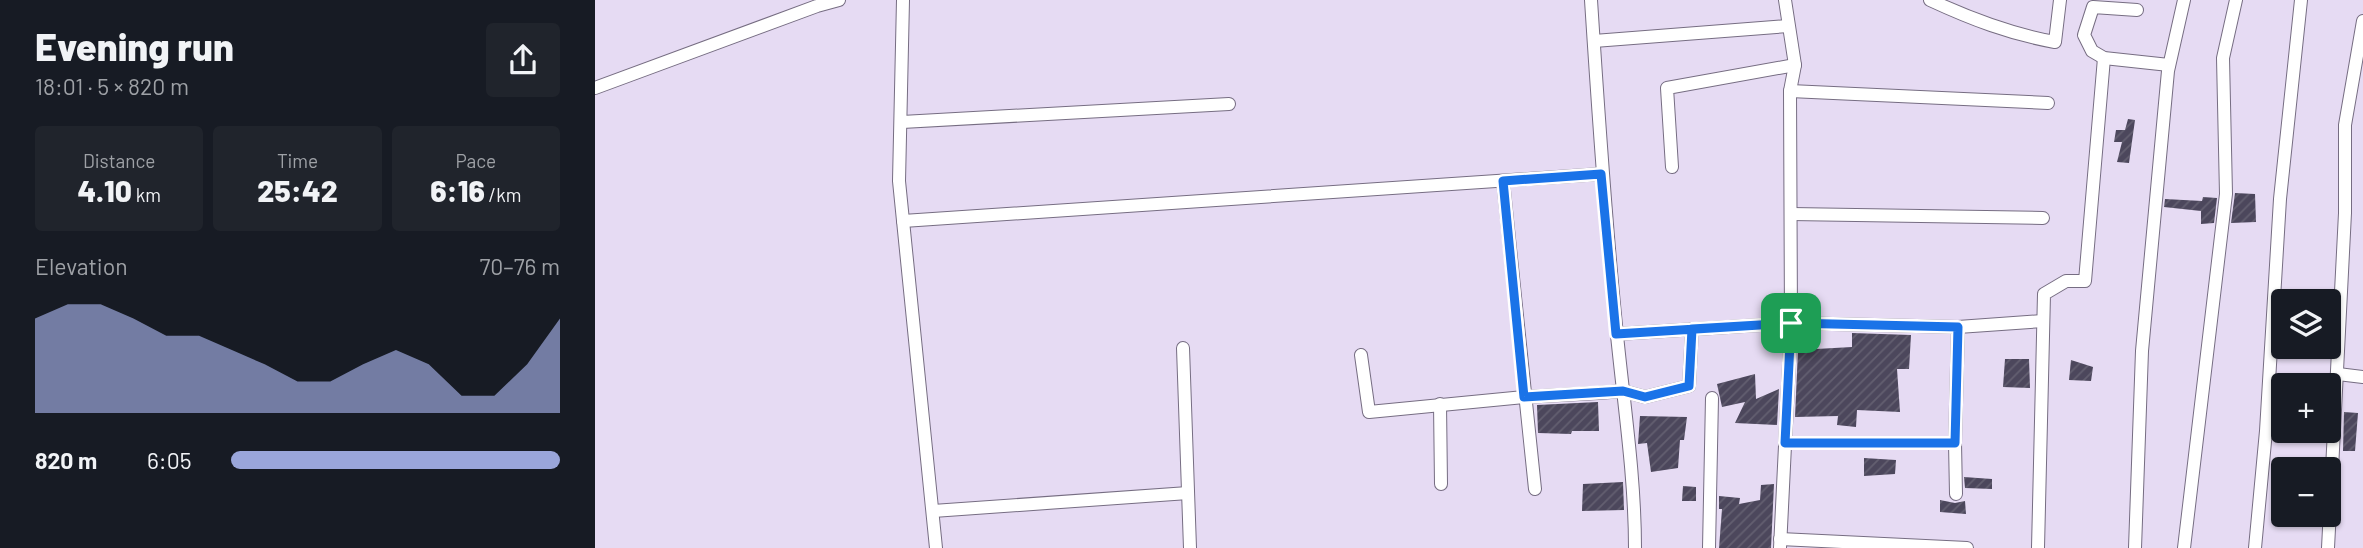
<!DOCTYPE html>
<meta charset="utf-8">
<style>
body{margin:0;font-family:Barlow,sans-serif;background:#20242c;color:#f1f3f6;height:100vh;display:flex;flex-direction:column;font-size:26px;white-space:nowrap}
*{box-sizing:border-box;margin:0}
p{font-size:23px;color:#9ea1a6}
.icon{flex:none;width:38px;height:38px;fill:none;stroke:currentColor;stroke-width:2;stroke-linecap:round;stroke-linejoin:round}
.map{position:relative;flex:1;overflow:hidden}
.drawer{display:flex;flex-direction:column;background:#171b24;width:595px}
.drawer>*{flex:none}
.fabs{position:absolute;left:1676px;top:289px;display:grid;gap:14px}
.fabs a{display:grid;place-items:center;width:70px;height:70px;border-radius:7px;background:#171b24;box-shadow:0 2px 5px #0004;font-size:35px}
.pin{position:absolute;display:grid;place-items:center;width:60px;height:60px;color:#fff;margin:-30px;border-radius:14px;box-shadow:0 4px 10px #0006}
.round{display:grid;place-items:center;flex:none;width:74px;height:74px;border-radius:7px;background:#20242c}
.headline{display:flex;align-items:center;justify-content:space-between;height:119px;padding:0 35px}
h1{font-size:38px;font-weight:800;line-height:52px}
.figures{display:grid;grid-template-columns:repeat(3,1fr);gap:10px;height:119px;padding:7px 35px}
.figures div{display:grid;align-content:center;border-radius:7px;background:#20242c;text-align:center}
.figures b{font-size:30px;font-weight:800}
.figures small{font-size:19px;font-weight:400}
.figures p{font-size:19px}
.chart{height:196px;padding:14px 35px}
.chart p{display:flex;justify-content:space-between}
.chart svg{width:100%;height:126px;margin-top:7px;fill:#9aa6da;opacity:.7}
ul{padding:0 35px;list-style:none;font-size:23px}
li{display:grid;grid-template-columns:112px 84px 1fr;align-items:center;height:52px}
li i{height:18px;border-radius:9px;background:#9aa6da}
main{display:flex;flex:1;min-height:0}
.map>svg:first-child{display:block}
.building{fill:url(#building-hatch)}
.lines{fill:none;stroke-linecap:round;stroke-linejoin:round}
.minor-casing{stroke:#766d82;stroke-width:14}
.minor{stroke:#fff;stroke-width:12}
.route-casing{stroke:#fff;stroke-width:14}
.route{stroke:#1a73e8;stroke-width:9}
</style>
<main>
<section class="drawer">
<div class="headline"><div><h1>Evening run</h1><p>18:01 · 5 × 820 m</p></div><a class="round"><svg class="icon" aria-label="share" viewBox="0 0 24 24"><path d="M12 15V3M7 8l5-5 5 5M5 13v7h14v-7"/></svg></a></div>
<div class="figures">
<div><p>Distance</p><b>4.10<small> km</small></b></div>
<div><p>Time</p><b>25:42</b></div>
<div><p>Pace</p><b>6:16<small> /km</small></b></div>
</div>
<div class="chart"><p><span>Elevation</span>70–76 m</p>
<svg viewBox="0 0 160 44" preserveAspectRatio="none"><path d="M0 44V11L10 6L20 6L30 11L40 17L50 17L60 22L70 27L80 33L90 33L100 27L110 22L120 27L130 38L140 38L150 27L160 11V44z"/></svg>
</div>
<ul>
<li><b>820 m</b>6:05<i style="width:100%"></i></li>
</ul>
</section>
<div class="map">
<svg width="1768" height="548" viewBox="0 0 1768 548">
<defs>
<pattern id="building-hatch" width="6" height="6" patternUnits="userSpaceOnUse" patternTransform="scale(1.75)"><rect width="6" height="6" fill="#4c475c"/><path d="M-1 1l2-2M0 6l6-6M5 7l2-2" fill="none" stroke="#635f70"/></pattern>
</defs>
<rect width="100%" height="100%" fill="#e6dbf3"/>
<!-- building -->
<g class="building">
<polygon points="1533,119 1540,120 1534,163 1522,162 1527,142 1519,142 1521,130 1530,130"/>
<polygon points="1640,193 1660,194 1661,222 1636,223"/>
<polygon points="1608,197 1622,198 1619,223 1606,224 1606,211 1569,207 1570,199 1607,201"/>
<polygon points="1257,333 1316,335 1314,369 1302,369 1305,412 1262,410 1261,427 1242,425 1243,416 1200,417 1203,350 1257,347"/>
<polygon points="1410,359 1434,359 1435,388 1408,387"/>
<polygon points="1476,360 1498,367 1496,381 1474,380"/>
<polygon points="1160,374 1161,399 1184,389 1182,425 1140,423 1150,402 1127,407 1122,384"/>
<polygon points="1003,402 1004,431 977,431 976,434 943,433 942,405"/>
<polygon points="1749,412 1763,413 1760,451 1748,451"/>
<polygon points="1045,416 1092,417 1089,440 1085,440 1083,468 1056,472 1052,443 1043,444"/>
<polygon points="1269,458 1301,460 1300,474 1269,476"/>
<polygon points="1369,477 1397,479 1397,489 1370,488"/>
<polygon points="1028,482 1029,510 987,511 988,484"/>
<polygon points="1179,484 1176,548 1124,548 1127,509 1124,509 1124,496 1145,498 1144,504 1165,500 1166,485"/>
<polygon points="1088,486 1101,487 1101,501 1087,501"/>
<polygon points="1345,500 1360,503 1370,501 1371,514 1345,512"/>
</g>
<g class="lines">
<!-- minor casing -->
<g class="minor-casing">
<g id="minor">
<polyline points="308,0 304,181 341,548"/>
<path d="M996,0c7,109 14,216 25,325 7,74 19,149 19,223"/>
<path d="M1335,0c41,19 80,34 125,42l5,-42"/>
<polyline points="1542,10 1498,7 1489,35 1497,51 1509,58 1574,65"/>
<polyline points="999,41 1193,26"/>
<polyline points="0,88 222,6 244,0"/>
<polyline points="1195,91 1453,103"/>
<polyline points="307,122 634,104"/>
<polyline points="1077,167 1072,88 1200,65"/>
<polyline points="908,181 940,489"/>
<polyline points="1196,214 1448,218"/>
<polyline points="308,221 1006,174"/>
<polyline points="1363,327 1448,321"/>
<polyline points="1022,334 1196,323 1363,327 1360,443 1190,443"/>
<polyline points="588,348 595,548"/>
<polyline points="766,355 774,412 929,397 1003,393 1028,391 1050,397 1094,386 1097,329"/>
<polyline points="1743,374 1768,377"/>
<polyline points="845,404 846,484"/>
<polyline points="1360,443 1361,494"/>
<polyline points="338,511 593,493"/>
<polyline points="1185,539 1372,548"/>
<polyline points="1114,548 1117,398"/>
<polyline points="1185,548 1196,323 1195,91 1200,65 1190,0"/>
<polyline points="1443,548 1449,294 1471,281 1490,281 1509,58"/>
<polyline points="1540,548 1547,351 1573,71 1589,0"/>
<polyline points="1589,548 1631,194 1628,58 1641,0"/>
<polyline points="1660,548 1671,431 1685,199 1706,0"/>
<polyline points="1733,548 1750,213 1750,125 1768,21"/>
</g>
</g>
<!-- minor -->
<use href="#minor" class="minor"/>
</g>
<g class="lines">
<!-- route casing -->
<g class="route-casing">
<polyline id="route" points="1196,323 1021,334 1006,174 908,181 929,397 1028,391 1050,397 1094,386 1097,329 1196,323 1190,443 1360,443 1363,327 1196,323"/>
</g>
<!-- route -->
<use href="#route" class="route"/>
</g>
</svg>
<div class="fabs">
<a><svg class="icon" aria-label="layers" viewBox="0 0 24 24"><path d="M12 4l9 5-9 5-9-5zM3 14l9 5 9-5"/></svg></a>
<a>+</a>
<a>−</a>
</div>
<div class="pin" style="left:1196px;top:323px;background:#1e9e55"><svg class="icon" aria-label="arrive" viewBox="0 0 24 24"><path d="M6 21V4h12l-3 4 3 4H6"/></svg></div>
</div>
</main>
